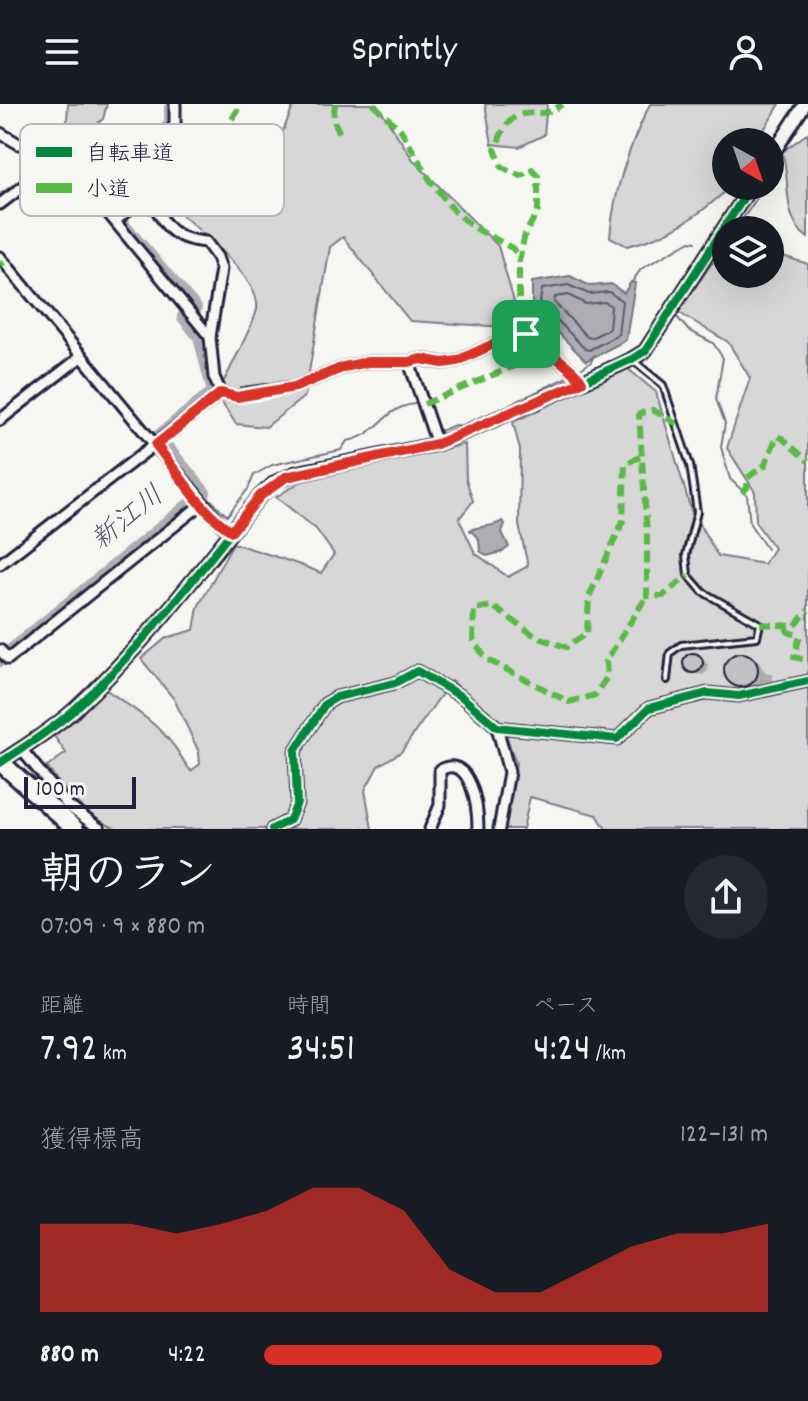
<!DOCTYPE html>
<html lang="ja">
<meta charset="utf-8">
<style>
body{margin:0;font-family:Dekko,"Klee One",sans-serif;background:#242831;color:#f1f3f6;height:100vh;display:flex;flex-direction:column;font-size:30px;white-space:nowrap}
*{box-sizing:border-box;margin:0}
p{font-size:26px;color:#9ea1a6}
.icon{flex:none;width:44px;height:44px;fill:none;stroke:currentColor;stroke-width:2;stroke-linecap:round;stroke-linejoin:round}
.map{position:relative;height:725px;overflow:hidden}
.side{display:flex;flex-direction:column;background:#171b24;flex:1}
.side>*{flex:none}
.needle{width:52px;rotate:140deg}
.controls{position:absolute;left:712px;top:24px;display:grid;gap:16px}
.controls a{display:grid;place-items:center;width:72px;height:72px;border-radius:50%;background:#171b24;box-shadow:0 8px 32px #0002;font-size:40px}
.scale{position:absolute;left:24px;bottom:20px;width:112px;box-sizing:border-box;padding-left:8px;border:4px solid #22223b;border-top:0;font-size:22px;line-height:28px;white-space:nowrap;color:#22223b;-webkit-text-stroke:6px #f6f6f2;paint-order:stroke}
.pin{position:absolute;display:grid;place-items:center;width:68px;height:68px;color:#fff;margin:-34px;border-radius:16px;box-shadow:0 4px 12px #0006}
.round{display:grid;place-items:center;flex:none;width:84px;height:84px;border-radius:42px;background:#242831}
.summary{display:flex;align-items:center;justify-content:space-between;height:136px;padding:0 40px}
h1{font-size:44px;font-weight:600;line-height:60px}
.stats{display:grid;grid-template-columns:repeat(3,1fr);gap:12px;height:136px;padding:8px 40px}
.stats div{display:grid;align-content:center}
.stats b{font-size:40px;font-weight:600}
.stats small{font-size:22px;font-weight:400}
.stats p{font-size:22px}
.chart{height:224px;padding:16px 40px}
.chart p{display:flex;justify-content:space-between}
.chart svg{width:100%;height:144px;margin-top:8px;fill:#d93025;opacity:.7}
ul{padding:0 40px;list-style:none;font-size:26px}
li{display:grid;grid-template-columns:128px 96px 1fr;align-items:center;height:60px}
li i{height:20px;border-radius:10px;background:#d93025}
header{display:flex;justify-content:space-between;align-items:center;height:104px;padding:0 40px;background:#171b24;font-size:36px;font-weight:600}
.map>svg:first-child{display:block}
.green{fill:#d7d7d7;stroke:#7c7c89;stroke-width:2}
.water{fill:#adadb3;stroke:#757583;stroke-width:2}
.shadow{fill:#0003}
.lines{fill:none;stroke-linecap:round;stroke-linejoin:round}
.shore{stroke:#5a5a6b;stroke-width:2}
.stream{stroke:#757583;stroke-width:2}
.river{stroke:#adadb3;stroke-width:14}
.building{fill:#c2c2c4;stroke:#22223b;stroke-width:2}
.service-casing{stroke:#22223b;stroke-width:10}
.minor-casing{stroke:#22223b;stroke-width:15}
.tertiary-casing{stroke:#22223b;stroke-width:17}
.motorway-casing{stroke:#22223b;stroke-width:22}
.service{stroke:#f6f6f2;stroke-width:4}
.minor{stroke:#f6f6f2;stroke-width:9}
.tertiary{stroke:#f6f6f2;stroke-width:11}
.motorway{stroke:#f6f6f2;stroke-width:16}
.motorway-bridge-casing{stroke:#22223b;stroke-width:22;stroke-linecap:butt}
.motorway-bridge{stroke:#f6f6f2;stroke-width:16}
.quiet{stroke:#58b947;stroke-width:6;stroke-dasharray:12 6;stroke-linecap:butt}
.cycleway-casing{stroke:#f6f6f2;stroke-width:13}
.cycleway{stroke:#00873e;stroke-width:8}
.route-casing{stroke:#fff;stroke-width:16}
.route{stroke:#d93025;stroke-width:10}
.labels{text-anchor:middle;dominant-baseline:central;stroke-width:6;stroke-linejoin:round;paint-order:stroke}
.water-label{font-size:28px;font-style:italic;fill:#535365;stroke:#f6f6f2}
.key{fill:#f6f6f2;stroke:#b6b6bb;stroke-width:2}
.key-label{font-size:22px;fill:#22223b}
</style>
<header><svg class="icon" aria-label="menu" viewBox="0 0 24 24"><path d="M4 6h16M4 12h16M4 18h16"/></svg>Sprintly<svg class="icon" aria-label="person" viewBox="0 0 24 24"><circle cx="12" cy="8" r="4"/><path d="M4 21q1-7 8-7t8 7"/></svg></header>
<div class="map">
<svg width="808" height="725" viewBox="0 0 808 725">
<rect width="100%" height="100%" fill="#f6f6f2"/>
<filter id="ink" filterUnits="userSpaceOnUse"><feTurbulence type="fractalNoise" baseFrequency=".0125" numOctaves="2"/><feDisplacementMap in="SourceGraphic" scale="16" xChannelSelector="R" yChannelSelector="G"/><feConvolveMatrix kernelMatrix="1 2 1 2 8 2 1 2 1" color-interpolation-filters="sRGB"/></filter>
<g filter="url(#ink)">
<!-- green -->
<g class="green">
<polygon points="68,0 107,0 103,15 72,42 66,33"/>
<path d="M294,0h83l37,57 84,85 21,73 -14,8 -95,-6 -67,-84 -13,10 -25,149 -39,31 -30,-3 -20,-30c8,-11 39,-74 41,-85 5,-34 -77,-94 -101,-116l12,-32 32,-4 62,26z"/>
<polygon points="485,0 547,0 544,31 519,43 492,40"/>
<path d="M650,0h130l-24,38h-30v44l4,1c-30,28 -62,50 -103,59l-17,-9c4,-48 19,-90 40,-133z"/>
<path d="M808,29v105c-28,-20 -16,-57 -26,-86z"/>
<path d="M770,148l38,12v565h-202l-9,-14 -67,-18 -7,32h-19l12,-66 -15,-42 -50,-40 -50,71 -23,14 -13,24 7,39h-255c-33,-13 -50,-35 -70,-62l19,-14 -12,-17 25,-19 26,-28c23,16 51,33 68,56 7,8 10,17 18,26l9,-7 -1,-12 -25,-53 -33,-40 25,-21 28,-8 4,-23 35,-64c30,10 60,18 88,30l13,-19 -18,-25 -40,-32 24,-15 165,-38 1,35 7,22 -14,18 16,34 33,24 20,-11 -9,-41 1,-75 -7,-28 114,-54 29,24 35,118 27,46 46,8 10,-16 -18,-25 -1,-31 -28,-44 23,-70 -22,-36 -50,-30 34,-49 14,-5v16h44z"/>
</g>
<!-- water -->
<g class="water">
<polygon points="570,172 590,182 611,180 624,189 631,178 635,179 626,236 586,257 532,202 532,178"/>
<path d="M502,417l3,3 -3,8 7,15 -7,5 -15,4 -7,-5 -1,-12 -9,-9c12,-5 22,-2 32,-9z"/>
</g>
<!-- shadow -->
<g class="shadow">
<polygon points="738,550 758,557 765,568 772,570 772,580 764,578 757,585 747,586 729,576 725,566 729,556"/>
<polygon points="691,551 698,551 708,560 708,567 703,571 696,570 685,562 686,555"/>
</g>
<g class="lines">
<!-- shore -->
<g class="shore">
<polygon points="568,181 589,190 609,188 622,197 618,231 589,246 585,245 540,198 542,185"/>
<polygon points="568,191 586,200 605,198 611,202 609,225 591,234 587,233 554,198 555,193"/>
</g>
<!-- stream -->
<g class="stream">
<polyline points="0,90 51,54"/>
<polyline points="735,126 757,94"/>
<polyline points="724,140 726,138"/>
<polyline points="632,178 641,165 690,137 696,138"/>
<polyline points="672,215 677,213 688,226 713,239 723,254 716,295 725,319 721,343 730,375 747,391 750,420 767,445"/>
<polyline points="646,253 651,251 667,224"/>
<polyline points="576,268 591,258 594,251"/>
<polyline points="433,316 440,327 455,321 467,322 571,271"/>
<path d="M204,389l23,23 21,-27 6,-14 18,-10 69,-15 6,-9c35,-6 37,-37 72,-37"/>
</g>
<!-- river -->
<g class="river">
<polyline points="114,111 148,79 157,37 171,19 171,4"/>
<polyline points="0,556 204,389 158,333 214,288 200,233 184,213 195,204 121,119"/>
</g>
</g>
<!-- building -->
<g class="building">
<circle cx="693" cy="559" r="10"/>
<circle cx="741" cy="566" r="17"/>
</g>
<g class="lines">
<!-- service casing -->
<g class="service-casing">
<polyline id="service" points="634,257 663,281 690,361 697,408 686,451 688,471 703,488 760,520 757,533 681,541 670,549 667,576"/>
</g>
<!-- minor casing -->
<g class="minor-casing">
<g id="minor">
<polyline points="0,29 19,40 39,41 62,53 210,233"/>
<path d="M149,90c15,31 21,45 57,48l11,15 4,12 -11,68 4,40 7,16"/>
<polyline points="0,100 62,53"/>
<polyline points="115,117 153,85 164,43 175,19 175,0"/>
<polyline points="0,153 203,399 223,422 232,427"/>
<polyline points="409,258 437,340"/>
<path d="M221,289l16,4 10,-4 48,-6 49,-20 24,-5h41l12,-3 22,4 14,-2 41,-19 28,-8c14,12 49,35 56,48"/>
<polyline points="0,316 82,252"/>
<polyline points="0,460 221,289"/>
<polyline points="0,546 8,555 203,399"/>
<polyline points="497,623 509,668 499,725"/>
<polyline points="21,645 68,702 100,725"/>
<polyline points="272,725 290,716 297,699 295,647 325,600 337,593 395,579 417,567 462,593 497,623 617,635 649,604 708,589 739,592 808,577"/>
<path d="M430,725l10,-24v-35c32,-17 38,39 38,59"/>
</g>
</g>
<!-- tertiary casing -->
<g class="tertiary-casing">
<g id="tertiary">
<polyline points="770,54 805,0"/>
<path d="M0,659c25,-17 52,-33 75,-54 70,-64 126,-140 185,-213l16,-14 20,-9 141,-29 145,-62 50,-23 13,-8 106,-165"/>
</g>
</g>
<!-- motorway casing -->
<g class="motorway-casing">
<polyline id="motorway" points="8,665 75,725"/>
</g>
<!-- service -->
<use href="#service" class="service"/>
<!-- minor -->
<use href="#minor" class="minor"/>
<!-- tertiary -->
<use href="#tertiary" class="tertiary"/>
<!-- motorway -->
<use href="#motorway" class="motorway"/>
<!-- motorway-bridge casing -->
<g class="motorway-bridge-casing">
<polyline id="motorway-bridge" points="0,658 8,665"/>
</g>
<!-- motorway-bridge -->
<use href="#motorway-bridge" class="motorway-bridge"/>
<!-- quiet -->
<g class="quiet">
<polyline points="335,0 333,15 340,30"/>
<polyline points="373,0 401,26 430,76 454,107 473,123 512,144 520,153"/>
<polyline points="162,48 185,36 209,44 216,42 241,0"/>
<polyline points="0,161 4,158"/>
<path d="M526,230l-7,-24v-49l6,-27 13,-23v-35l-6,-7 -11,7 -19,-9 -7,-18c5,-11 10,-28 22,-33 17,-7 28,3 45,-12"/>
<polyline points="424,300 538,252 545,246"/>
<polyline points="677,320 653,306 639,310 647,430 647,492 663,492 688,471"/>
<polyline points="640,353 625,360 623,417 589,493 587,529 566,543 537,533 492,502 474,505 473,535 486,555 569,598 595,591 607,573 606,557 647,492"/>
<polyline points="742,389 747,384 747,374 765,361 777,332 782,334 808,357"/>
<polyline points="760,520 795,522 808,506"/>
<polyline points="786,524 788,528 800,532 794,553 808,557"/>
</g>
<!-- cycleway casing -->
<g class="cycleway-casing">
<g id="cycleway">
<path d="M0,659c25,-17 52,-33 75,-54 70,-64 126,-140 185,-213l16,-14 20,-9 141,-29 145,-62 50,-23 13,-8 106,-165"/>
<polyline points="272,725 290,716 297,699 295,647 325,600 337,593 395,579 417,567 462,593 497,623 617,635 649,604 708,589 739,592 808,577"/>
</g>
</g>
<!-- cycleway -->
<use href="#cycleway" class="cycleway"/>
</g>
</g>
<g class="lines" filter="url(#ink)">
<!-- route casing -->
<g class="route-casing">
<path id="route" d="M526,230c14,12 49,35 56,48l-145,62 -151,33 -26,19 -28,35c-28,-15 -56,-61 -76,-86l65,-52 16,4 58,-10 49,-20 24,-5h41l12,-3 22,4 14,-2 41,-19z"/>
</g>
<!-- route -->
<use href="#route" class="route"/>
</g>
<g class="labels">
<!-- water labels -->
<g class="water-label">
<text transform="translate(129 416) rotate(-39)">新江川</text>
</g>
</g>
<!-- legend -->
<rect x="20" y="20" width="264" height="92" rx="12" class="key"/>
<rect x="36" y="43" width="36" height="10" fill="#00873e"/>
<rect x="36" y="79" width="36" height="10" fill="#58b947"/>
<g class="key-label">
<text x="86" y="56">自転車道</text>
<text x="86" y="92">小道</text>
</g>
</svg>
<div class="controls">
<a><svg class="needle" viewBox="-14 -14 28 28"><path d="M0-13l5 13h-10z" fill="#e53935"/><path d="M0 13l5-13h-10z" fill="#9ea1a6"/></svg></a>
<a><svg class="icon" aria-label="layers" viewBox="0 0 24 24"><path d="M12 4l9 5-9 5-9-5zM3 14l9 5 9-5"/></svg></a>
</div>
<div class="scale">100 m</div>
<div class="pin" style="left:526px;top:230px;background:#1e9e55"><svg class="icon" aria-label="arrive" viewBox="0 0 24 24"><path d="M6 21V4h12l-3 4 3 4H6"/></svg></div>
</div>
<section class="side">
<div class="summary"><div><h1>朝のラン</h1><p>07:09 · 9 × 880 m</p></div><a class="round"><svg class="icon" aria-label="share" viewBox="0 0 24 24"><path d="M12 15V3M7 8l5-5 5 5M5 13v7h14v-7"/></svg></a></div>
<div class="stats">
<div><p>距離</p><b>7.92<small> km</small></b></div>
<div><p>時間</p><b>34:51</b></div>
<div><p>ペース</p><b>4:24<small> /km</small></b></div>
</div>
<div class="chart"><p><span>獲得標高</span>122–131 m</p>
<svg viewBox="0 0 160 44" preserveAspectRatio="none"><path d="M0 44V17L10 17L20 17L30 20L40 17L50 13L60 6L70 6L80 13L90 31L100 38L110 38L120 31L130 24L140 20L150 20L160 17V44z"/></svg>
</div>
<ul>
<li><b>880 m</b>4:22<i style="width:79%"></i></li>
</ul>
</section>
